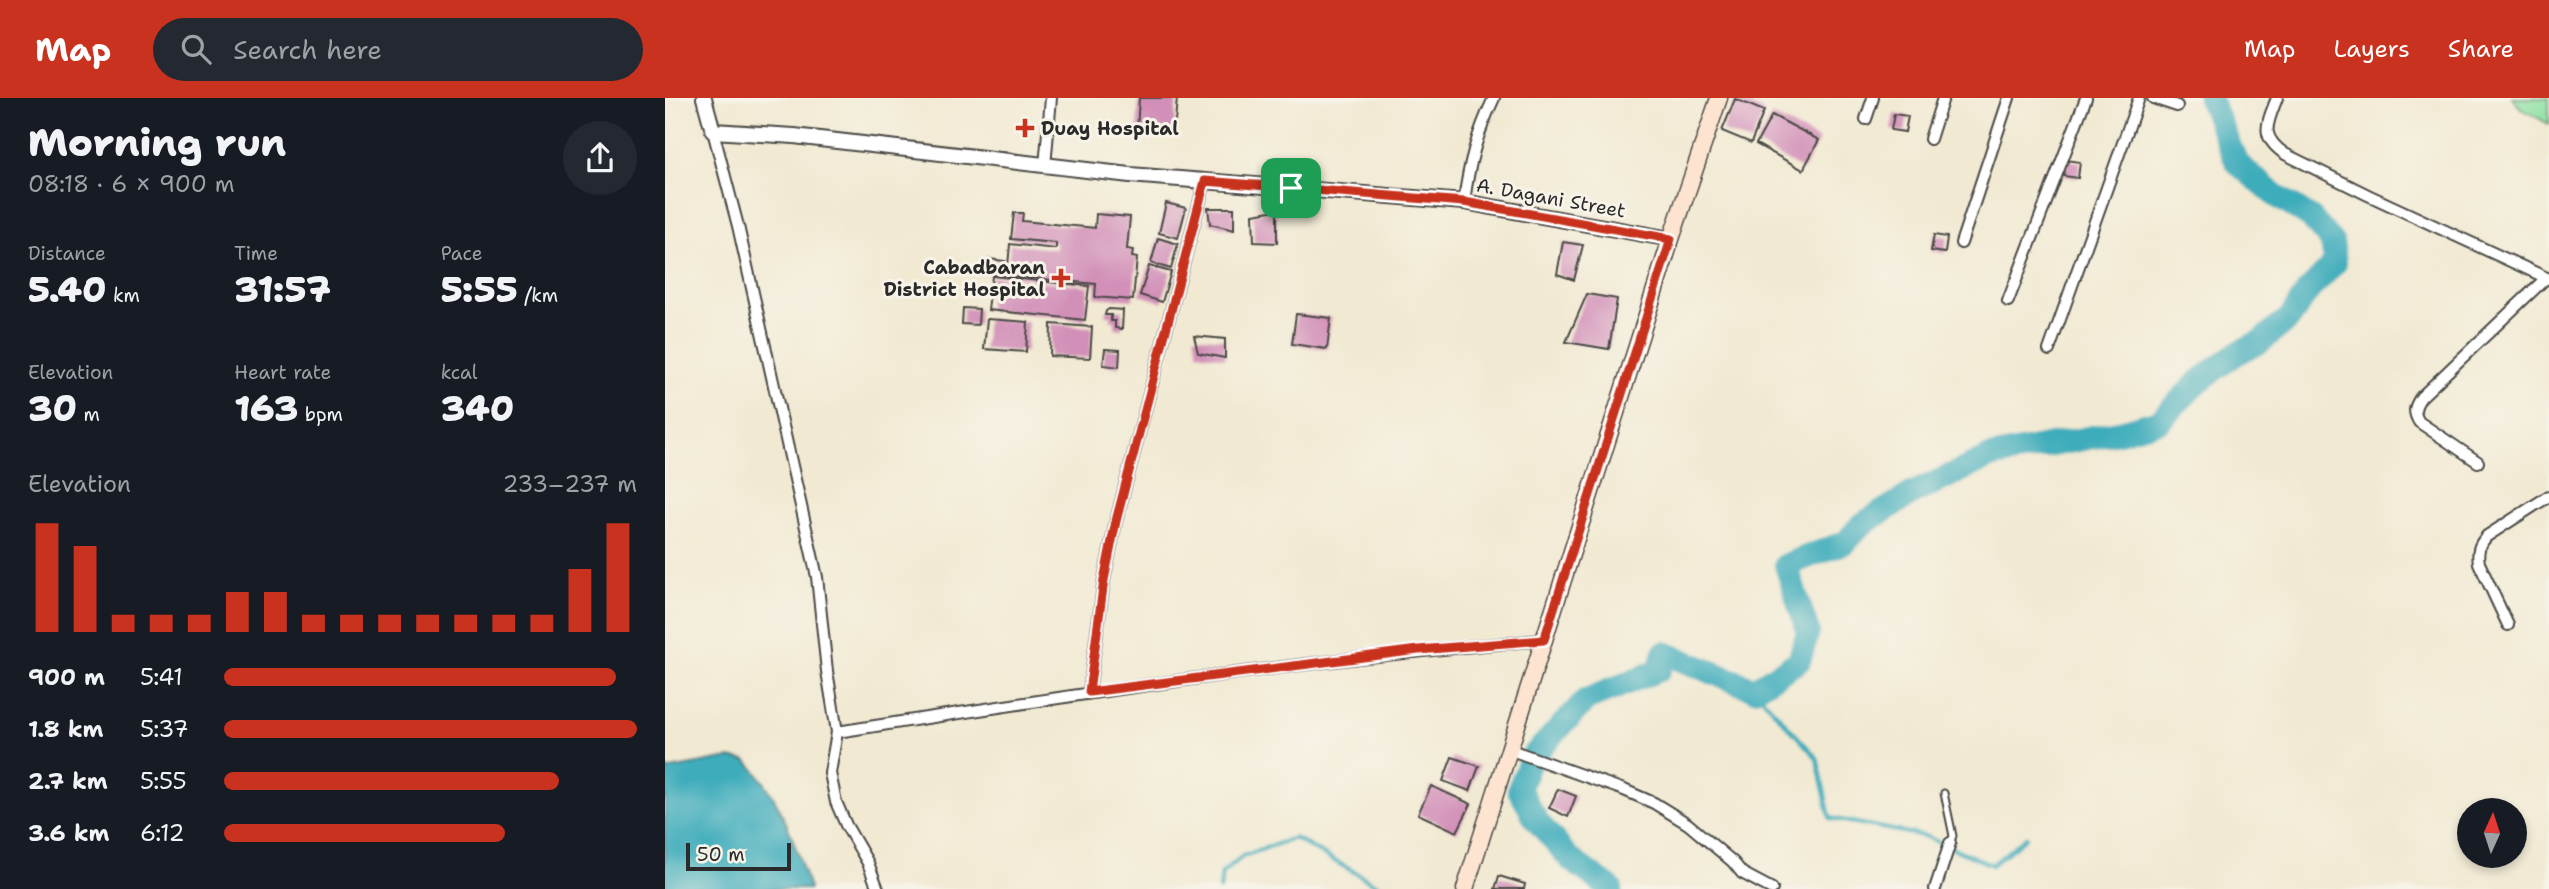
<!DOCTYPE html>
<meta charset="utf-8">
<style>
body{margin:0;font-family:"Shantell Sans",sans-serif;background:#242831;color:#f1f3f6;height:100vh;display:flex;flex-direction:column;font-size:26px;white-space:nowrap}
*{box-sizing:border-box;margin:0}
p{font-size:23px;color:#9ea1a6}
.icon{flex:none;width:38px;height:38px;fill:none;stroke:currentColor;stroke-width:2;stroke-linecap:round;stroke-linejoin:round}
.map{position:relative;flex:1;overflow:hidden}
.panel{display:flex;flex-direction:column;background:#171b24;width:665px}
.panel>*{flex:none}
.needle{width:46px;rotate:3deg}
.controls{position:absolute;left:1792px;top:700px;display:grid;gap:14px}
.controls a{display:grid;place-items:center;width:70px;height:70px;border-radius:50%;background:#171b24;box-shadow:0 4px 10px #0003;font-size:35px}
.scale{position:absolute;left:21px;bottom:18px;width:105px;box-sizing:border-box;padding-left:7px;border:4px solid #2b2b2b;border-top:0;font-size:19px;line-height:24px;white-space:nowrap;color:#2b2b2b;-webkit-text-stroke:5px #f7f3e8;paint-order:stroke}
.pin{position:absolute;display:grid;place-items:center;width:60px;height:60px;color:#fff;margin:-30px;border-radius:14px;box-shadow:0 4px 10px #0006}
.round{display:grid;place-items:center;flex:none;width:74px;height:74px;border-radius:37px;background:#242831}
.head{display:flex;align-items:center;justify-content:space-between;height:119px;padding:0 28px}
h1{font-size:38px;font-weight:800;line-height:52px}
.metrics{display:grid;grid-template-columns:repeat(3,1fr);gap:10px;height:119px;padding:7px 28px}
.metrics div{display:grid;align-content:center}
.metrics b{font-size:35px;font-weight:800}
.metrics small{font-size:19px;font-weight:400}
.metrics p{font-size:19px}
.chart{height:196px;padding:14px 28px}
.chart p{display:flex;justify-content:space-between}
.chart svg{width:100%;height:126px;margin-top:7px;stroke:#c8321e;stroke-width:6}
ul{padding:0 28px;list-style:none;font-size:23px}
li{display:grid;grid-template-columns:112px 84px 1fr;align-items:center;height:52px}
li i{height:18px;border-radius:9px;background:#c8321e}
header{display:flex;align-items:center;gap:42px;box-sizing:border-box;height:98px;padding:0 35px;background:#c8321e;color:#fff}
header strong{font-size:33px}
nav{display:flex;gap:38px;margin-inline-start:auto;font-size:24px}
.search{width:490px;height:63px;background:#242831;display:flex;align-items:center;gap:18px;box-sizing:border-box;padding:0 24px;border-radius:38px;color:#9ea1a6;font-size:26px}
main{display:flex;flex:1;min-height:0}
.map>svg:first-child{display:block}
.green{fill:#89e0a3;stroke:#5a8667;stroke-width:2}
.water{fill:#3eacbb;stroke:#346c73;stroke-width:2}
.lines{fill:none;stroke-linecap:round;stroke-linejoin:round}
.stream{stroke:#3eacbb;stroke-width:4.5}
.river{stroke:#3eacbb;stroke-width:24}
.building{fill:#d28fb8}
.service-casing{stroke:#494844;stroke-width:9}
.minor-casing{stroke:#494844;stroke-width:14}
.tertiary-casing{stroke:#494844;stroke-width:18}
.secondary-casing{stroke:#494844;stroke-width:19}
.service{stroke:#fff;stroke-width:5}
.minor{stroke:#fff;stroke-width:10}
.tertiary{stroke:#fff;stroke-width:14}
.secondary{stroke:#fde4d0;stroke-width:16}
.route-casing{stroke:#fff;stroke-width:14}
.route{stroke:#c8321e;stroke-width:9}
.poi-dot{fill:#c8321e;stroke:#f7f3e8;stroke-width:2.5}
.labels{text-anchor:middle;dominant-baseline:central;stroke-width:6;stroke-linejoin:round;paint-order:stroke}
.poi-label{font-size:19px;font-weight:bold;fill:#2b2b2b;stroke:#f7f3e8;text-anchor:start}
.street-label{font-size:19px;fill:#2b2b2b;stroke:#f7f3e8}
</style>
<header>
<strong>Map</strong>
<div class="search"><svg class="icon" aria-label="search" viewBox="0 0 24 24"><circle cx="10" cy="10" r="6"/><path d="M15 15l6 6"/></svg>Search here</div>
<nav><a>Map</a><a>Layers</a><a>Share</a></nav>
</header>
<main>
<section class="panel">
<div class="head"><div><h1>Morning run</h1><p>08:18 · 6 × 900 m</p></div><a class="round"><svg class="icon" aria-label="share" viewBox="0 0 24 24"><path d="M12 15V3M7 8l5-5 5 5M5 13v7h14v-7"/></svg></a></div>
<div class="metrics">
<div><p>Distance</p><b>5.40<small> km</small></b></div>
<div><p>Time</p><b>31:57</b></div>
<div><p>Pace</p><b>5:55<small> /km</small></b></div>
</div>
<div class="metrics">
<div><p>Elevation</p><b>30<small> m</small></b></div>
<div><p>Heart rate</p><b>163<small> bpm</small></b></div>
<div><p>kcal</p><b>340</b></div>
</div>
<div class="chart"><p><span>Elevation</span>233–237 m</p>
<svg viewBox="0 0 160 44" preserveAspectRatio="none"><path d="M5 44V6M15 44V14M25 44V38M35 44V38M45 44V38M55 44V30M65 44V30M75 44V38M85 44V38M95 44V38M105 44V38M115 44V38M125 44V38M135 44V38M145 44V22M155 44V6"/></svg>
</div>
<ul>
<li><b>900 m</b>5:41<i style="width:95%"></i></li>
<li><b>1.8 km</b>5:37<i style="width:100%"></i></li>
<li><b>2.7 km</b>5:55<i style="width:81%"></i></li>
<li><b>3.6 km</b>6:12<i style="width:68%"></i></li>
</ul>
</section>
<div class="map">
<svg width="1884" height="791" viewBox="0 0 1884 791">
<rect width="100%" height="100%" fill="#f7f3e8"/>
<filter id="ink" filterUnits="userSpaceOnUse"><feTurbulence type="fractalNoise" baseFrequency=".0143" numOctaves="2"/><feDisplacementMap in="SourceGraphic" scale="14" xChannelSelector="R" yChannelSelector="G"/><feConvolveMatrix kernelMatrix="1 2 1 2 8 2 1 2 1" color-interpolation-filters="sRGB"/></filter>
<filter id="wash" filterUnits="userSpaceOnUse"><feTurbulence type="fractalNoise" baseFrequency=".00686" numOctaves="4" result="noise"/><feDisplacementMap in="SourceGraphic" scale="28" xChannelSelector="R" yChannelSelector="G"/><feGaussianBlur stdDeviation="1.57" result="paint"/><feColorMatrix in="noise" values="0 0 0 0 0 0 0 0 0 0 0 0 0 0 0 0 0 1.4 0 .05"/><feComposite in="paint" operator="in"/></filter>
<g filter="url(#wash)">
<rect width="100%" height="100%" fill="#f1e9d2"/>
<!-- green -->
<polygon class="green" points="1847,0 1884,0 1884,26 1857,11"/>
<!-- water -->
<path class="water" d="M64,660l18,3c34,36 48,82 62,128h-144v-119z"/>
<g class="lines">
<!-- stream -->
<g class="stream">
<polyline points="1089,591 1152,660 1165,720 1259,738 1327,767 1361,739"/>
<polyline points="555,791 557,775 578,758 629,740 719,791"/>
</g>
<!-- river -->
<polyline class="river" points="946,791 905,761 872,723 854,691 867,659 921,602 994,572 999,555 1089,591 1134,563 1143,534 1121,467 1181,444 1196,427 1248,395 1325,359 1454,334 1494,323 1532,285 1569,257 1596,243 1624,221 1643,193 1670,165 1667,144 1646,120 1607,95 1572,65 1544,0"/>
</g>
<g id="blocks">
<!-- building -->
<g class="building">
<polygon points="474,0 512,0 509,35 472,33"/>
<polygon points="1070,1 1099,13 1086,45 1057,33"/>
<polygon points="1229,16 1243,18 1240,34 1226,32"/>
<polygon points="1107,17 1154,42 1138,72 1091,46"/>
<polygon points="1401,62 1415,64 1413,80 1399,78"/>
<polygon points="501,105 521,110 513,140 494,135"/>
<polygon points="543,110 569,110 569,132 545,126"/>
<polygon points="612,112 612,145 589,144 588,116"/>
<polygon points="349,115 358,115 357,123 430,130 431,116 465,119 462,151 468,152 467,159 472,160 468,202 430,199 431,186 342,178 345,146 391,151 391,145 346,141"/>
<polygon points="1269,137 1282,139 1280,155 1266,153"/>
<polygon points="493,140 513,146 506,171 486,165"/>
<polygon points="898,144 918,147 909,182 892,176"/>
<polygon points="324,161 340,163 339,177 323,176"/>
<polygon points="484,168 506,174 497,204 475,197"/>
<polygon points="327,178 424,188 420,222 323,212"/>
<polygon points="922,196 952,201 944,251 901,244"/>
<polygon points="298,210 314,211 313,227 297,226"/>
<polygon points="444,211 458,212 457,231 450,230 450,223 446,223 446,217 440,217 441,213"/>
<polygon points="631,216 666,220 662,251 627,246"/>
<polygon points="322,221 363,224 361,254 319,251"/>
<polygon points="386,226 427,229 425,260 385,258"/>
<polygon points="529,238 560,241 560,260 533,255"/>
<polygon points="440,251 455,252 454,269 438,267"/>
<polygon points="787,659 814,668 805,693 778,683"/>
<polygon points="766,688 806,706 792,734 753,716"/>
<polygon points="893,691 911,698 903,719 884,710"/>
<polygon points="834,778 860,786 859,791 830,791"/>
</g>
</g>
</g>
<g filter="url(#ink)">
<use href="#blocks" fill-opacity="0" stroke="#494844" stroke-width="2"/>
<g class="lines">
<!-- service casing -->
<g class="service-casing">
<polyline id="service" points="1279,695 1288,738 1285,745"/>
</g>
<!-- minor casing -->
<g class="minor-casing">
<g id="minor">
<polyline points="1488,0 1512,8"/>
<path d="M1612,0c-10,26 -18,38 8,56l83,41 181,84"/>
<polyline points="1201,21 1208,0"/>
<polyline points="48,33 73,128 152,479 162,573 172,634 165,675 171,704 181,727 203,765 213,791"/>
<polyline points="1265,41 1278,0"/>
<polyline points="380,68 386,0"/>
<path d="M799,104c5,-40 13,-68 30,-104"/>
<polyline points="1296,145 1344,0"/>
<polyline points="1343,203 1421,0"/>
<polyline points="1384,252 1474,0"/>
<path d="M1813,364l-59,-40c-6,-10 -5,-15 2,-25l125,-119"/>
<path d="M1843,527l-29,-62c-2,-12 0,-18 8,-27l62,-40"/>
<polyline points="424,594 439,482 451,423 540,83"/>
<path d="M172,634c235,-37 470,-73 707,-92"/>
<polyline points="843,651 959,692 989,705 1023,726 1068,764 1077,775 1107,791"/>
<polyline points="1270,791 1285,745"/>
</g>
</g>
<!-- tertiary casing -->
<g class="tertiary-casing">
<polyline id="tertiary" points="39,0 48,33 129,38 465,77 799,104 1006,141"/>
</g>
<!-- secondary casing -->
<g class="secondary-casing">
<polyline id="secondary" points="800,791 1006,141 1054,0"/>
</g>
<!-- service -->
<use href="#service" class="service"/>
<!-- minor -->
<use href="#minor" class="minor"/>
<!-- tertiary -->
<use href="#tertiary" class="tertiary"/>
<!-- secondary -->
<use href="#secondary" class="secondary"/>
</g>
</g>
<g class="lines" filter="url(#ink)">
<!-- route casing -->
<g class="route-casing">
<polygon id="route" points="540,83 799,104 1006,141 879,542 753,552 424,594 439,482 451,423"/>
</g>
<!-- route -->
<use href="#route" class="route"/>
</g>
<!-- markers -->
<g class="poi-dot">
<path d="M356.5 19.5h7v7h7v7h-7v7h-7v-7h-7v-7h7z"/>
<path d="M392.5 169.5h7v7h7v7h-7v7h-7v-7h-7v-7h7z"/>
</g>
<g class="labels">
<!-- poi labels -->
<g class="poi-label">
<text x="376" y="30">Duay Hospital</text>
<text x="380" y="169" text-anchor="end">Cabadbaran<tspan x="380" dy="22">District Hospital</tspan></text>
</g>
<!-- street labels -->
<g class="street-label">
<text transform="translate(886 100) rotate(10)">A. Dagani Street</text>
</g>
</g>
</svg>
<div class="controls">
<a><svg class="needle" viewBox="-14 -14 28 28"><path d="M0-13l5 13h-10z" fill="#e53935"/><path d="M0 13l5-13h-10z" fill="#9ea1a6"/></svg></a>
</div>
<div class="scale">50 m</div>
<div class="pin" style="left:626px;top:90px;background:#1e9e55"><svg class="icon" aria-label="arrive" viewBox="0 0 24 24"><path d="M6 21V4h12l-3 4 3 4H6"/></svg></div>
</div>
</main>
